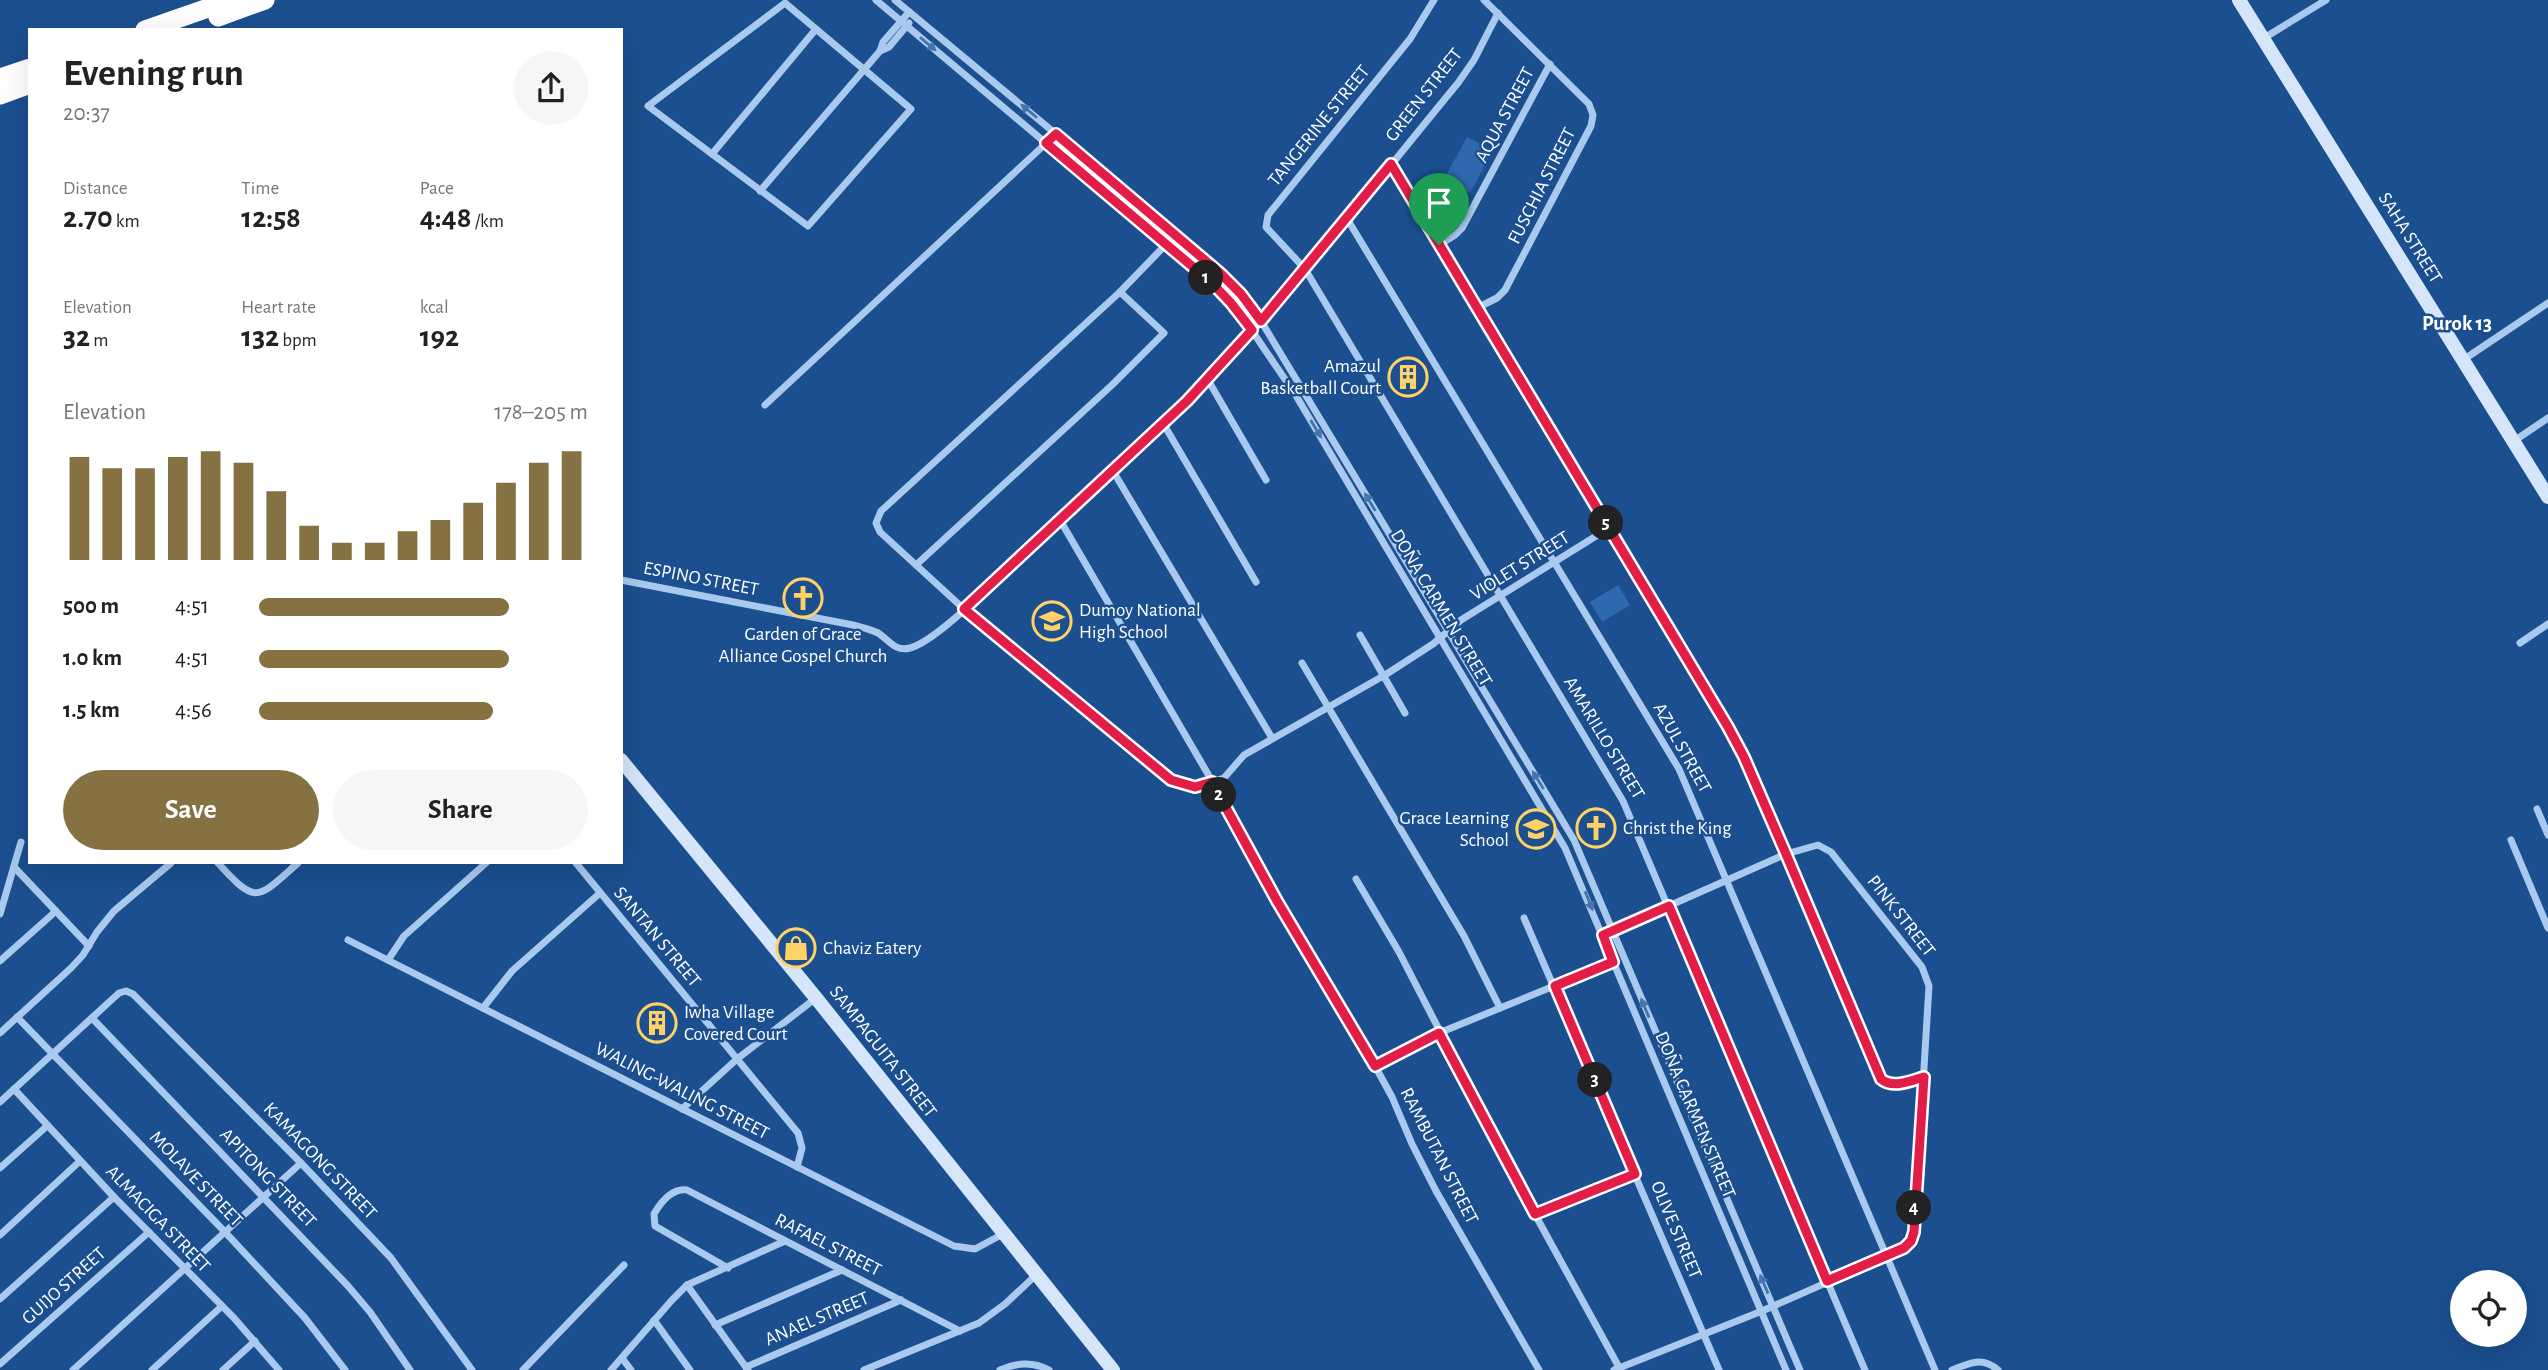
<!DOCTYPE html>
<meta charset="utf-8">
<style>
body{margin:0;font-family:"Alegreya Sans",sans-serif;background:#f6f6f6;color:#222;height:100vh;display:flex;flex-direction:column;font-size:26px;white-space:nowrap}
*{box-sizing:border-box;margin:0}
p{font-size:23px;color:#767676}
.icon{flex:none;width:38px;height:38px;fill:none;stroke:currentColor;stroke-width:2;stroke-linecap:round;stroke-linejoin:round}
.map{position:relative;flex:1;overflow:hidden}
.details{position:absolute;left:28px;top:28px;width:595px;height:836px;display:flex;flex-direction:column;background:#fff;border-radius:0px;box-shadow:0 7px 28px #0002}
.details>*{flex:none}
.controls{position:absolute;left:2450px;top:1270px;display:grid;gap:14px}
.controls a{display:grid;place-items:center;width:77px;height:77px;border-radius:50%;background:#fff;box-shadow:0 7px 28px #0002;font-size:35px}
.pin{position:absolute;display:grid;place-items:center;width:60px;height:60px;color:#fff;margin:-72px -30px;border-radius:50% 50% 50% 0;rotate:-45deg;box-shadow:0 0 7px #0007}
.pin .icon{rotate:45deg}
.km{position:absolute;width:35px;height:35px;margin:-18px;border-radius:50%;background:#222;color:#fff;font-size:19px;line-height:35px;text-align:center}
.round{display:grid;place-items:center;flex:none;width:74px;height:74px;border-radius:37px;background:#f6f6f6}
.overview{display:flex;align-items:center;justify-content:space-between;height:119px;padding:0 35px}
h1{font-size:38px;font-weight:600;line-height:52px}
.figures{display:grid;grid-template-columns:repeat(3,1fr);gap:10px;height:119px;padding:7px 35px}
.figures div{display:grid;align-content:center}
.figures b{font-size:30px;font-weight:600}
.figures small{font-size:19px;font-weight:400}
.figures p{font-size:19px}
.chart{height:196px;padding:14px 35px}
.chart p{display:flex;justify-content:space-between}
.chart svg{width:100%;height:126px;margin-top:7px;stroke:#857141;stroke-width:6}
.action{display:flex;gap:14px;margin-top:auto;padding:14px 35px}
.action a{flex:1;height:80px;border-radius:42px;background:#857141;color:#fff;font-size:28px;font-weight:600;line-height:80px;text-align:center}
.action a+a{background:#f6f6f6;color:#222}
ul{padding:0 35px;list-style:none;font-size:23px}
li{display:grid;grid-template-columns:112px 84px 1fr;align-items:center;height:52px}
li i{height:18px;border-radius:9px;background:#857141}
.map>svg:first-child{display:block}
.green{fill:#2e69ad}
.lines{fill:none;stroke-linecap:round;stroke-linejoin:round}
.street{stroke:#a9c9ee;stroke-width:7}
.secondary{stroke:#d6e6fa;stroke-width:14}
.highway{stroke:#fff;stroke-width:19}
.oneway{fill:#4674ac}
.route-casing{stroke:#fff;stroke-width:14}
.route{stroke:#e11d48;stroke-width:9}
.labels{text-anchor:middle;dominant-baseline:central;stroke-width:5;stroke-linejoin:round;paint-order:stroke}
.street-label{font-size:19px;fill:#fff;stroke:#1b4f8f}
.poi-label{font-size:19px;fill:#fff;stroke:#1b4f8f;text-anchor:start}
.neighbourhood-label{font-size:21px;font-weight:bold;fill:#fff;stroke:#1b4f8f}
</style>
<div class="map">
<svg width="2548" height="1370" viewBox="0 0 2548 1370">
<rect width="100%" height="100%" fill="#1b4f8f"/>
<!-- green -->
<g class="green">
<polygon points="1467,137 1493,150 1470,193 1444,179"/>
<polygon points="1618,585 1630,605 1602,622 1590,602"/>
</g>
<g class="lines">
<!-- street -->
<g class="street">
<polyline points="876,0 1212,283 1242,316 1295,394 1565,848 1786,1370"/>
<polyline points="895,0 1176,234 1230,283 1261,321 1574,840 1800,1370"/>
<polyline points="1434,0 1410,39 1268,215 1266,227 1305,269 1623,801 1865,1370"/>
<polygon points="785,3 911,109 808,226 648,106"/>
<polyline points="2264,38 2326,0"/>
<polyline points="880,51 889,47 909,23"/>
<polyline points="712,154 816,29"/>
<path d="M1391,164l337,563 16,30 42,97 95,225c12,10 29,2 43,-2"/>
<polyline points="760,191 880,51 883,42 909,12"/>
<polyline points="1346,217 1679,769 1935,1370"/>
<polyline points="1176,234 1120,292 881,511 876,523 880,532 964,609 1171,780 1195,787 1224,778 1244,755 1385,675 1433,644 1461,620 1609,528"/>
<polyline points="1439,245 1455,235 1462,228 1550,64"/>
<polyline points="1477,308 1497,298 1505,290 1591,126 1593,115 1589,104 1484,0"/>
<polyline points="2463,360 2548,303"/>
<polyline points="1208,380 1266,480"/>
<polyline points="765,405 1056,134"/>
<polyline points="1163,423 1256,582"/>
<polyline points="2514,441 2548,418"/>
<polyline points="1113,471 1272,738"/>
<polyline points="1060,520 1212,781 1277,901 1375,1066 1392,1097 1412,1144 1436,1191 1539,1370"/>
<polyline points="916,565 1112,385 1164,333 1120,292"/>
<path d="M621,580l232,45c8,2 17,4 25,8 11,7 17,19 32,15 27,-7 83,-66 106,-87 64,-60 132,-118 193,-182 88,-93 167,-197 249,-296l16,-23 24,-47"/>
<polyline points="1360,635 1405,713"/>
<polyline points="2520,643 2548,624"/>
<polyline points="1302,663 1464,936 1500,1008"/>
<polyline points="2537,809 2548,835"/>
<polyline points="2511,840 2548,928"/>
<path d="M218,863c39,43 39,36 80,0"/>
<polyline points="576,863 798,1133 802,1148 797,1167"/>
<polyline points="14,867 89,946"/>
<polyline points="1356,879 1399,952 1526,1198 1620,1369"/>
<polyline points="0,914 21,842"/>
<polyline points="1524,918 1719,1370"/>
<path d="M1610,932l176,-78 32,-9 13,7 91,115 7,19 -15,246c-4,14 -15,18 -27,24l-125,55 -148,59"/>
<polyline points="348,940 954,1246 975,1249 1003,1234"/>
<polyline points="388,960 404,936 486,863"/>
<polyline points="0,961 56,911"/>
<polyline points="483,1008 512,971 600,893"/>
<polyline points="17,1017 225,1232 305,1318 345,1370"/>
<polyline points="92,1018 348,1286 370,1312 410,1370"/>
<polyline points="0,1033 71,968 83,955 97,932 114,911 171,863"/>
<polyline points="1375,1066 1439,1033 1613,962"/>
<polyline points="14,1089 114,1197 234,1318 279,1370"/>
<polyline points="0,1102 119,993 126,991 133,994 301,1163 391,1258 472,1370"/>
<polyline points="682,1109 737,1059 816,998"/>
<polyline points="0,1168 47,1126"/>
<polyline points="1535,1214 1635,1174"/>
<polyline points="0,1235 80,1161"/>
<path d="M728,1268l-73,-42 -1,-12c7,-12 18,-26 33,-24l273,141"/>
<polyline points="687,1285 748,1370"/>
<polyline points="0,1299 114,1197"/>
<polyline points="654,1320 690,1370"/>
<polyline points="715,1325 842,1270"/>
<polyline points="622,1358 631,1370"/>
<polyline points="0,1364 149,1232"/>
<polyline points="746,1367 901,1300"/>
<polyline points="73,1370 301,1163"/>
<polyline points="152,1370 222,1306"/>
<polyline points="223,1370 255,1341"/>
<polyline points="523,1370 624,1265"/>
<polyline points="611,1370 672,1300 687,1285 785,1241"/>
<polyline points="864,1370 979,1323 1005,1304 1036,1275"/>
<path d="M1000,1370c17,-7 32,-9 49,0"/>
<path d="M1952,1370c18,-7 30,-14 46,0"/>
</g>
<!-- secondary -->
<g class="secondary">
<polyline points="2239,0 2548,497"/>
<polyline points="621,760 816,998 1113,1370"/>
</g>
<!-- highway -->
<g class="highway">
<polyline points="218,17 265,0"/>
<polyline points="145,30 231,0"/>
<polyline points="0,78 30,68"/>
<polyline points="0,95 30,84"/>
</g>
</g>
<!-- one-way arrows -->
<defs><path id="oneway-solid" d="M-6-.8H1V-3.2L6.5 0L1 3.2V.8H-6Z" transform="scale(1.75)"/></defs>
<g class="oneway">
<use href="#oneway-solid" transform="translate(928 44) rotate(40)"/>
<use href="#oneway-solid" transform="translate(1029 111) rotate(-140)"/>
<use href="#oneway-solid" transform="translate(1316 429) rotate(59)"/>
<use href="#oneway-solid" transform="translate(1370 502) rotate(-121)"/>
<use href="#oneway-solid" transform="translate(1538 780) rotate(-122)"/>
<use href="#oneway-solid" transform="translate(1589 901) rotate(68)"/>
<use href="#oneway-solid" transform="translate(1645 1008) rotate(-113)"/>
<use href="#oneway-solid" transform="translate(1764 1284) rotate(-113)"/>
</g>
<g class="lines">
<!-- route casing -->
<g class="route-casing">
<path id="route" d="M1056,134l164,139 21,21 20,27 130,-157 337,563 16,30 42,97 95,225c12,10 29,2 43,-2l-10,155 -3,9 -7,7 -77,33 -158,-375 -66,29 10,27 -58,24 80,188 -100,40 -96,-181 -64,33 -98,-165 -65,-119 -17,5 -24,-7 -207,-171 223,-208 65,-71 -21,-27 -19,-20 -166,-140z"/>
</g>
<!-- route -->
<use href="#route" class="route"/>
</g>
<!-- icons -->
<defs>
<g id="building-ring" transform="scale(2.0125)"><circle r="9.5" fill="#1b4f8f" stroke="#ffd166" stroke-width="1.5"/><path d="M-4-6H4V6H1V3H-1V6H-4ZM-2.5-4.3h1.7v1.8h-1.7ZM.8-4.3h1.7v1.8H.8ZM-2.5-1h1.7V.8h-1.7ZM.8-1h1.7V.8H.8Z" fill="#ffd166"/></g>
<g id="church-ring" transform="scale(2.0125)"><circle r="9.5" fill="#1b4f8f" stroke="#ffd166" stroke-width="1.5"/><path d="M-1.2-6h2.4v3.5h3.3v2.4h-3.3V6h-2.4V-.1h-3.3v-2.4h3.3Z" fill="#ffd166"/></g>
<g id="school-ring" transform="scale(2.0125)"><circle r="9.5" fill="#1b4f8f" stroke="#ffd166" stroke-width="1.5"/><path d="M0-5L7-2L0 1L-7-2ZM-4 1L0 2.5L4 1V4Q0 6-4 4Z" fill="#ffd166"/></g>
<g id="shop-ring" transform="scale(2.0125)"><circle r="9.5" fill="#1b4f8f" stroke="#ffd166" stroke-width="1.5"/><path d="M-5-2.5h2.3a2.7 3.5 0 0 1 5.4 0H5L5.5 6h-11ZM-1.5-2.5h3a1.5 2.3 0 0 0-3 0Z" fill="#ffd166"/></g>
</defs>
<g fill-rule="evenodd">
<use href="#building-ring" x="1408" y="377"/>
<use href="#church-ring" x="803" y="598"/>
<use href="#school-ring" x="1052" y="621"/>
<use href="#church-ring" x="1596" y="828"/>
<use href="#school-ring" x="1536" y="829"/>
<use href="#shop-ring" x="796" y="948"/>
<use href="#building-ring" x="657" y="1023"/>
</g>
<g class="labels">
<!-- street labels -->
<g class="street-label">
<text transform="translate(1424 95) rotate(-52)">GREEN STREET</text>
<text transform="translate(1505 115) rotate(-62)">AQUA STREET</text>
<text transform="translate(1319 126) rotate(-51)">TANGERINE STREET</text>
<text transform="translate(1542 186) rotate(-63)">FUSCHIA STREET</text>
<text transform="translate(2410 238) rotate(58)">SAHA STREET</text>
<text transform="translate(1520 566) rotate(-32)">VIOLET STREET</text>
<text transform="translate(701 579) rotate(11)">ESPINO STREET</text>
<text transform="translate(1441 608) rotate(59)">DOÑA CARMEN STREET</text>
<text transform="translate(1604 738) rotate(59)">AMARILLO STREET</text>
<text transform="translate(1682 748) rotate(61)">AZUL STREET</text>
<text transform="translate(1901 916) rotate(52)">PINK STREET</text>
<text transform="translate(657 937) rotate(50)">SANTAN STREET</text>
<text transform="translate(883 1052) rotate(52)">SAMPAGUITA STREET</text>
<text transform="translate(682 1091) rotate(27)">WALING-WALING STREET</text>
<text transform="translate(1695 1115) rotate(67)">DOÑA CARMEN STREET</text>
<text transform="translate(1439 1156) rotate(63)">RAMBUTAN STREET</text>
<text transform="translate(320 1161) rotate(46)">KAMAGONG STREET</text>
<text transform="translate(268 1178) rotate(46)">APITONG STREET</text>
<text transform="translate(196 1179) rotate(46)">MOLAVE STREET</text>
<text transform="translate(158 1219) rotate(46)">ALMACIGA STREET</text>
<text transform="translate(1676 1230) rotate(67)">OLIVE STREET</text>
<text transform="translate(828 1245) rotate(27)">RAFAEL STREET</text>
<text transform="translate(64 1286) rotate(-42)">GUIJO STREET</text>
<text transform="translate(817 1319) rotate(-23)">ANAEL STREET</text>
</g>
<!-- poi labels -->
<g class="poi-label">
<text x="1381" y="366" text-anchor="end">Amazul<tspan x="1381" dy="22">Basketball Court</tspan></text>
<text x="1079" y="610">Dumoy National<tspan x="1079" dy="22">High School</tspan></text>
<text x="803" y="634" text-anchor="middle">Garden of Grace<tspan x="803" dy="22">Alliance Gospel Church</tspan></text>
<text x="1509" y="818" text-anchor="end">Grace Learning<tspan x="1509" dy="22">School</tspan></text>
<text x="1623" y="828">Christ the King</text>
<text x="823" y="948">Chaviz Eatery</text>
<text x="684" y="1012">Iwha Village<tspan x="684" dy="22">Covered Court</tspan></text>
</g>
<!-- neighbourhood labels -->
<g class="neighbourhood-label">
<text x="2457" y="323">Purok 13</text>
</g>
</g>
</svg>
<div class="controls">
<a><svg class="icon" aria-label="locate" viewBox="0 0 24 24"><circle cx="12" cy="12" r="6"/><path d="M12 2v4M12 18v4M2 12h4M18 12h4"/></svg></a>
</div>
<div class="pin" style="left:1439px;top:245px;background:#1e9e55"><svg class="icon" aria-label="arrive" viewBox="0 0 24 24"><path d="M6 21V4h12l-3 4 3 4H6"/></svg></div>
<b class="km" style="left:1206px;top:278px">1</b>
<b class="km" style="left:1219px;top:795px">2</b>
<b class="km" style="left:1595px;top:1080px">3</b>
<b class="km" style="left:1914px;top:1208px">4</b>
<b class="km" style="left:1606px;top:523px">5</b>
<section class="details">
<div class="overview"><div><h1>Evening run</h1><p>20:37</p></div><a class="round"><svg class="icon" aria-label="share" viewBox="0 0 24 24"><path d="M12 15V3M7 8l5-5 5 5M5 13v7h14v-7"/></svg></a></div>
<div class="figures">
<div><p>Distance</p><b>2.70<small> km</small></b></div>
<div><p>Time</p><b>12:58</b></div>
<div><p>Pace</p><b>4:48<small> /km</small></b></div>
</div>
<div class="figures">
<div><p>Elevation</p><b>32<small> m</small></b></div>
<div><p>Heart rate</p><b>132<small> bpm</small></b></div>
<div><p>kcal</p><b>192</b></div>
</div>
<div class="chart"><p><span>Elevation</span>178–205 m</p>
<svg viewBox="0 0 160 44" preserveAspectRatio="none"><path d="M5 44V8M15 44V12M25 44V12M35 44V8M45 44V6M55 44V10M65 44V20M75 44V32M85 44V38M95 44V38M105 44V34M115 44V30M125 44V24M135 44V17M145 44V10M155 44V6"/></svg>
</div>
<ul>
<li><b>500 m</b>4:51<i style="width:76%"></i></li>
<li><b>1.0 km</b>4:51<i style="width:76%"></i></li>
<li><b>1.5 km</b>4:56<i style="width:71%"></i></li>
</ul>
<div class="action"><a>Save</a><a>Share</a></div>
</section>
</div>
